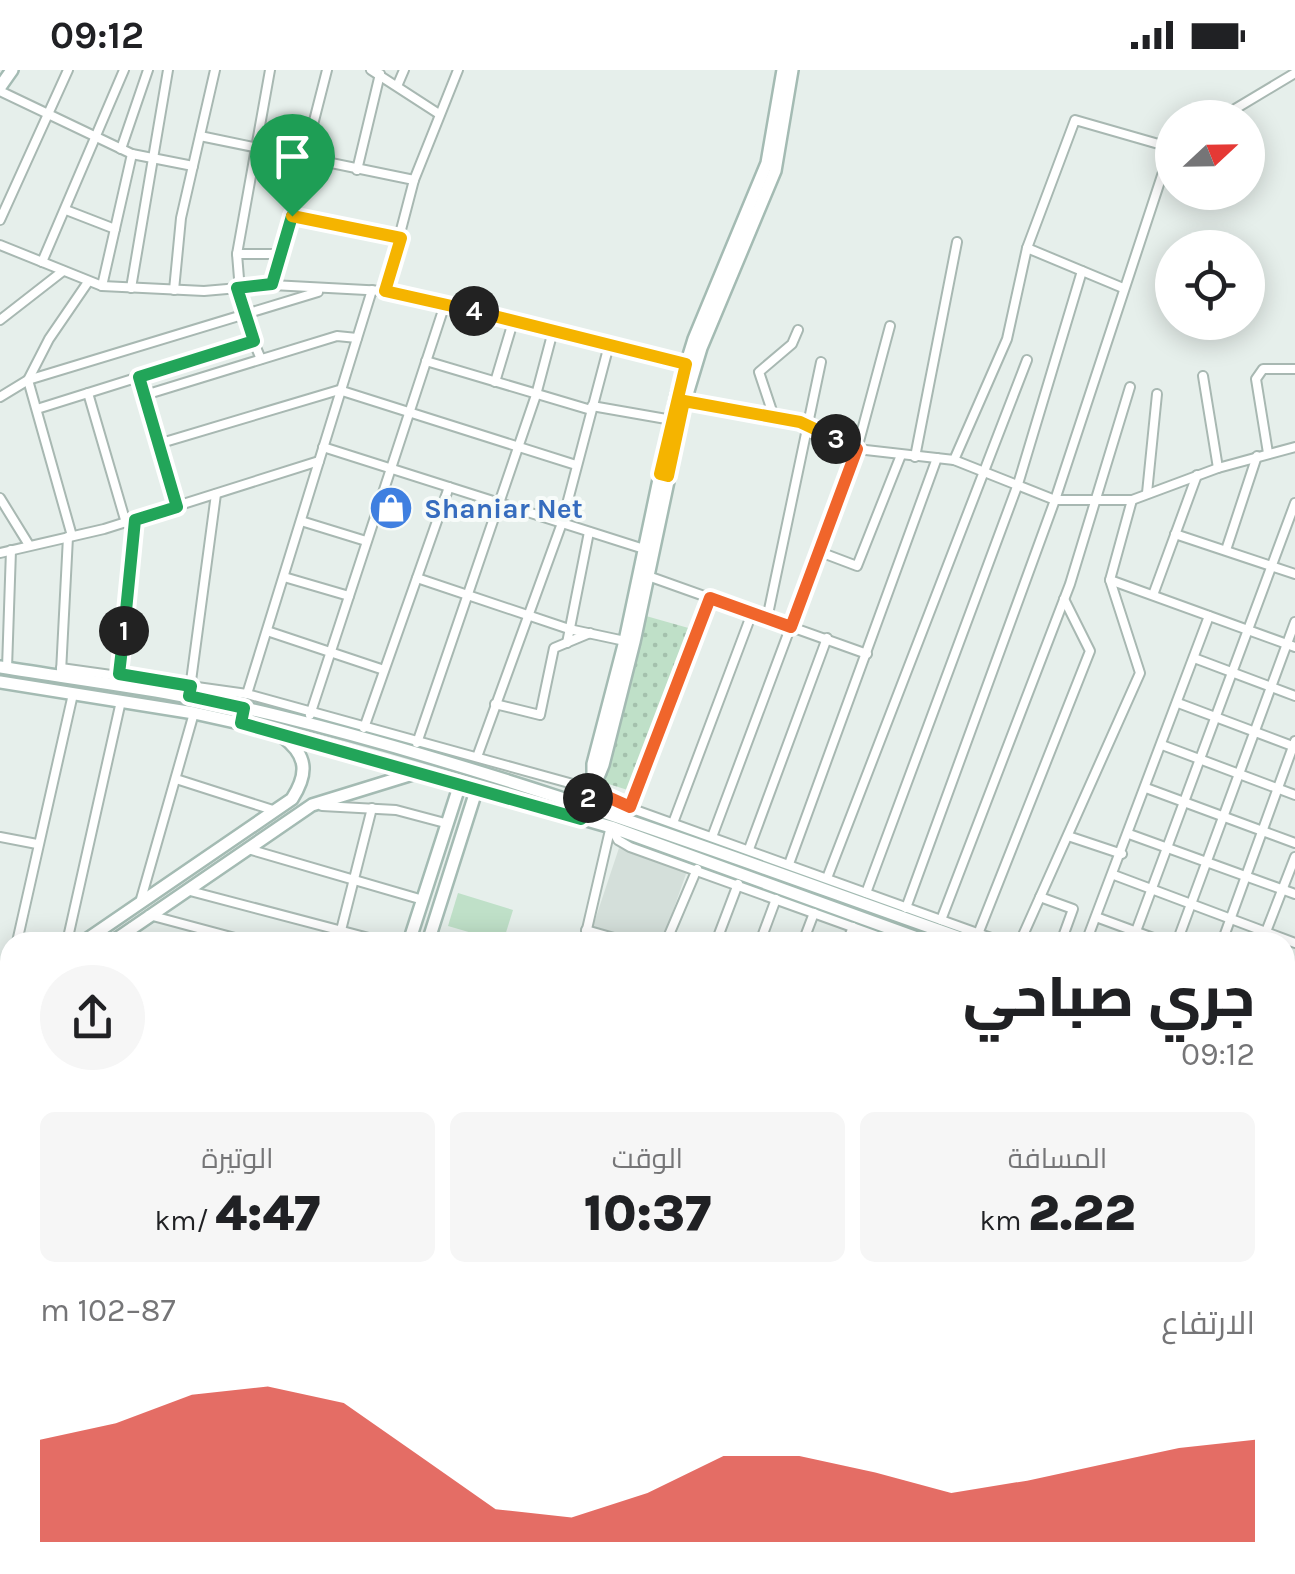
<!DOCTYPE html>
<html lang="ar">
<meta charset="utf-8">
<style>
body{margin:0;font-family:Karla,Cairo,sans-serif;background:#f6f6f6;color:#202124;direction:rtl;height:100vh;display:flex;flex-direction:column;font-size:38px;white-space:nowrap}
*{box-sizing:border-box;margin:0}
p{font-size:32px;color:#757577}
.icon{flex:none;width:55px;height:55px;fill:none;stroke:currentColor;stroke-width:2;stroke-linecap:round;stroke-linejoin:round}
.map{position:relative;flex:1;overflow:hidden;direction:ltr}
.sheet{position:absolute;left:0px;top:862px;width:1295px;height:642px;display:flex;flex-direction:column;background:#fff;border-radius:30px 30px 0 0;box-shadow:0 5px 25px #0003;direction:rtl}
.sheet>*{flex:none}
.needle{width:65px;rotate:68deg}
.tools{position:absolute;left:1155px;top:30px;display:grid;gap:20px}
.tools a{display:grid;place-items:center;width:110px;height:110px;border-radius:50%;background:#fff;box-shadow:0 5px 25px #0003;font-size:50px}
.pin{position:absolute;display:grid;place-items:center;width:85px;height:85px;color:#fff;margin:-102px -42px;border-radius:50% 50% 50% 0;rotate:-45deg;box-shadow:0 0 10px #0007}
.pin .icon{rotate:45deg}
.km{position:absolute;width:50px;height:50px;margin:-25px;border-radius:50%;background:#222;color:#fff;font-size:28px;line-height:50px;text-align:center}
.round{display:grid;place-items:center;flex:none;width:105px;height:105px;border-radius:52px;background:#f6f6f6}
.headline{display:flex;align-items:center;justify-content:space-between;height:170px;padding:0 40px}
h1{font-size:55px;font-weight:800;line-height:75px}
.figures{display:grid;grid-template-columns:repeat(3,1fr);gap:15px;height:170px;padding:10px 40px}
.figures div{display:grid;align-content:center;border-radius:15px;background:#f6f6f6;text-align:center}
.figures b{font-size:50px;font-weight:800}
.figures small{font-size:28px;font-weight:400}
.figures p{font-size:28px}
.chart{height:280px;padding:20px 40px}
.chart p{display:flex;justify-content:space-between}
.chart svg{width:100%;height:180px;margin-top:10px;fill:#d93025;opacity:.7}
.status{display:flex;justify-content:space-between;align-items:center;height:70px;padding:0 50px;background:#fff;direction:ltr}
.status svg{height:28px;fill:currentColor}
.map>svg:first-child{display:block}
.built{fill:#d4dfda}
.grass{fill:url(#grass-dots)}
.garden{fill:#bfe0c8}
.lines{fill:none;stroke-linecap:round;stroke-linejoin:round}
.street-casing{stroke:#a8b8b2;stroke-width:12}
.secondary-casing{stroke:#a4bbb3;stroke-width:16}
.street{stroke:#fff;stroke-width:8}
.secondary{stroke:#fff;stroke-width:11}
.split-1-casing{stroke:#fff;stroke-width:20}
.split-2-casing{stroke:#fff;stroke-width:20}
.split-3-casing{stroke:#fff;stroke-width:20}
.split-4-casing{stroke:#fff;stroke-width:20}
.split-5-casing{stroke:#fff;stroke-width:20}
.split-1{stroke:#22a559;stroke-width:12}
.split-2{stroke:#22a559;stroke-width:12}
.split-3{stroke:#f0652b;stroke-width:12}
.split-4{stroke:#f5b400;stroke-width:12}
.split-5{stroke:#f5b400;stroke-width:12}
.labels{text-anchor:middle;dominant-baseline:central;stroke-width:8;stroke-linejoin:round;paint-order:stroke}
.shop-label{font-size:28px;font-weight:bold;fill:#366cbe;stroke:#f7fbf9;text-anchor:start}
</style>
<div class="status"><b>09:12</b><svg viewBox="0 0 49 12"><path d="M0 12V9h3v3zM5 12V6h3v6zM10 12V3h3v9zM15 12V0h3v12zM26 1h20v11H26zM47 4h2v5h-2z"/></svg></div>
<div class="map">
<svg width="1295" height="1504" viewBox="0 0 1295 1504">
<defs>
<pattern id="grass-dots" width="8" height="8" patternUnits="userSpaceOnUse" patternTransform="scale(2.5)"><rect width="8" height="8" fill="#bfe0c8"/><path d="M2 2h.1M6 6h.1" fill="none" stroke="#a4c1ad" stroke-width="1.8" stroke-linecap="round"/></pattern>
</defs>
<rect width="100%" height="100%" fill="#e6efeb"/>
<!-- built -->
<polygon class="built" points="619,778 687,801 662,872 640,872 593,856"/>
<!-- grass -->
<polygon class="grass" points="646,546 692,559 631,721 602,712"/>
<!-- garden -->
<g class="garden">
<polygon points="458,823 513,840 503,872 448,856"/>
<polygon points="477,1495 608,1495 607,1504 476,1504"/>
</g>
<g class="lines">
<!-- street casing -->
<g class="street-casing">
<g id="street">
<polyline points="371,0 439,44"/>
<polyline points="398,14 404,0"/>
<polyline points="0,21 132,84 193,96"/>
<polyline points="1220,48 1295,3"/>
<polyline points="200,66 414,110"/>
<polyline points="121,79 148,0"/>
<polyline points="357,100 380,4"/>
<polyline points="66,140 115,159"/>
<polyline points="292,145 401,168"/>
<polyline points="0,150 68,0"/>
<polyline points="0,175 102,216 204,221 272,215 385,221 686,295"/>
<polyline points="1027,178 1123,218"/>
<polyline points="237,184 283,184"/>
<polyline points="42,192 124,0"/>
<polyline points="272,215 327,0"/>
<polyline points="102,216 132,84"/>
<polyline points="131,218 168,0"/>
<polyline points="174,220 181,148 215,0"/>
<polyline points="385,221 414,110 458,0"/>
<polyline points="0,250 63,201"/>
<polyline points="261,289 242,245 237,184 270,0"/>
<polyline points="426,291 591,340"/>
<polyline points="1203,306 1218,398"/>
<polyline points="139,307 253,271"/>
<polyline points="495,312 513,252"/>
<polyline points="88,323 126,453"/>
<polyline points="145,325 337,266 357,268"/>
<polyline points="0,327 28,310 318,222"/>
<polyline points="685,331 800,352 857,379 954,390 1055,430 1132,430 1218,398 1295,377"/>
<polyline points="592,336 672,350"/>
<polyline points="37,339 139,307 177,437"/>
<polyline points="774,347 759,302 792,274 798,260"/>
<polyline points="158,374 339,320 576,395"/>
<polyline points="323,377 644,479"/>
<polyline points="1268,383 1256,309 1263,299 1295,299"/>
<polyline points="915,387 957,172"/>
<polyline points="954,390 1007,269 1027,178 1075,50 1169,77"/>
<polyline points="1147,423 1157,324"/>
<polyline points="0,428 29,475"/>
<polyline points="301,451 366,471"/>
<polyline points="1175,464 1295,504"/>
<polyline points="72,466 28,310 49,269 88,212"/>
<polyline points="1226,480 1257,386"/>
<polyline points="820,482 857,496 901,385"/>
<polyline points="0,483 104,459 319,391"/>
<polyline points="648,506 867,584"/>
<polyline points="284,507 349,526"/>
<polyline points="417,508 569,559 625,571"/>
<polyline points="1110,510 1295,577"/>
<polyline points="1153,525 1197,405"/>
<polyline points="767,549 821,292"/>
<polyline points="267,561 384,600"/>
<polyline points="567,573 589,462"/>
<polyline points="1194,588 1295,626"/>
<polyline points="7,598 11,480"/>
<polyline points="61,598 247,624 591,719 613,732 1002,872"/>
<polyline points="61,602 68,467"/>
<polyline points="119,604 135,450"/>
<polyline points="247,624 372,220"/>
<polyline points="189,626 216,424"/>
<polyline points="1178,633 1295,677"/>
<polyline points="495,634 540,645 554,578 590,563"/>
<polyline points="310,645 445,234"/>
<polyline points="364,658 449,417"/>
<polyline points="417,673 536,325 553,261"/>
<polyline points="1162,675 1295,725"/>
<polyline points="477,687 562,453 609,275"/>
<polyline points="176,709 276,741"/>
<polyline points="1146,718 1295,773"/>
<polyline points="322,736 396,740 445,753"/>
<polyline points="630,737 710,528"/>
<polyline points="673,753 752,543"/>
<polyline points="611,757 618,770 630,777 894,872"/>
<polyline points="1129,764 1295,824"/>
<polyline points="1068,766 1122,784"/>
<polyline points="0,767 37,774"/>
<polyline points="712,767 857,379 890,256"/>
<polyline points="248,779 423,830"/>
<polyline points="749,779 827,568"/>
<polyline points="789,794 937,388"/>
<polyline points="1114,805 1295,873"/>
<polyline points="827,808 1027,290"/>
<polyline points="190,821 384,872"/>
<polyline points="866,823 1018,414 1082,201"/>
<polyline points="1040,827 1073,839 1061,872"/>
<polyline points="141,829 194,643"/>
<polyline points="906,838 1055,430 1172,75"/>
<polyline points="149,845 250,872"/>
<polyline points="1096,847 1164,872"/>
<polyline points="941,850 1070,514 1130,317"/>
<polyline points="586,860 628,872"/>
<polyline points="978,864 1090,581 1064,529"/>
<polyline points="17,872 73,624"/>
<polyline points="67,872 121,631"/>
<polyline points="128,872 132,857"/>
<polyline points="338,872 372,738"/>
<polyline points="584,872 610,760"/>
<polyline points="666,872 697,799"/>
<polyline points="716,872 738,814"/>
<polyline points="760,872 776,829"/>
<polyline points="803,872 814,843"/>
<polyline points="847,872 853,857"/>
<polyline points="1020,872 1140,603 1110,510 1132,430"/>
<polyline points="1086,872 1209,546"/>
<polyline points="1132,872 1295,433"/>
<polyline points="1177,872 1295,552"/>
<polyline points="1222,872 1295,671"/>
<polyline points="1262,872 1295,787"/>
<polyline points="0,912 10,906"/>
<polyline points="1285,932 1295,906"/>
<polyline points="1285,978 1295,982"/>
<polyline points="0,999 10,1002"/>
<polyline points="1285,1048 1294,1025"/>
<polyline points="0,1061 10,1063"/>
<polyline points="1285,1079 1295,1083"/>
<polyline points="0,1120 10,1123"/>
<polyline points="1285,1127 1295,1131"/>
<polyline points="1285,1173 1295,1148"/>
<polyline points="0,1178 10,1181"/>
<polyline points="0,1241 10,1221"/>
<polyline points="1285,1259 1295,1263"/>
<polyline points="0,1322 10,1322"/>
<polyline points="1285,1333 1295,1307"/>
<polyline points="1285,1375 1295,1378"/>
<polyline points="1285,1420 1295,1418"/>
<polyline points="0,1457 10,1459"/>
<polyline points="335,1495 397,1504"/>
<polyline points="901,1495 925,1504"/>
<polyline points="11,1504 13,1495"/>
<polyline points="63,1504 65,1495"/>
<polyline points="258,1504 261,1495"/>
<polyline points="462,1504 464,1495"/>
<polyline points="696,1504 700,1495"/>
<polyline points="760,1504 763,1495"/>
<polyline points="820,1504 823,1495"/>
<polyline points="940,1504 943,1495"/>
<polyline points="980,1504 983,1495"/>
<polyline points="1016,1504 1019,1495"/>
<polyline points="1076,1504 1079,1495"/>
<polyline points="1151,1504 1155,1495"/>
</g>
</g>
<!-- secondary casing -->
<g class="secondary-casing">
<g id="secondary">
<polyline points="0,17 12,0"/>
<path d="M0,597c92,15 185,26 275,48 238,58 466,146 697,227"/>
<polyline points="0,612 194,643 276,661 611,757 928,872"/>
<polyline points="593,709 593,694 625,571 677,324 694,269 767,93 783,0"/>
<polyline points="585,739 603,695 634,572 685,331 701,278 775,101 792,0"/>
<path d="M83,872l209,-143c16,-25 16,-43 -9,-62"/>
<polyline points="112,872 312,735 419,702"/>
<polyline points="409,872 460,714"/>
<polyline points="428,872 477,718"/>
<polyline points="0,926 10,920"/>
<polyline points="0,946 10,939"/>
<polyline points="1285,991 1295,995"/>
<polyline points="1285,1007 1295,1011"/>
<polyline points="180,1504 184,1495"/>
<polyline points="198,1504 201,1495"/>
<polyline points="1289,1504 1295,1493"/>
</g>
</g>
<!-- street -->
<use href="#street" class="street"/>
<!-- secondary -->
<use href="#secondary" class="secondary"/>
</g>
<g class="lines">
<!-- split-1 casing -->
<g class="split-1-casing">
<polyline id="split-1" points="124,561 135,450 177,437 139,307 254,271 237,218 272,214 292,146"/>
</g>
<!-- split-2 casing -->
<g class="split-2-casing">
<polyline id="split-2" points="124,561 119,604 191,616 189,626 244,638 241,653 581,749 588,728"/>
</g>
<!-- split-3 casing -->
<g class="split-3-casing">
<polyline id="split-3" points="588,728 590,719 630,737 710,528 791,557 857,379 836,369"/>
</g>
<!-- split-4 casing -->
<g class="split-4-casing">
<polyline id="split-4" points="474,241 686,294 660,404 668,406 684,331 800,352 836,369"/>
</g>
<!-- split-5 casing -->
<g class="split-5-casing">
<polyline id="split-5" points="292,146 401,168 385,221 474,241"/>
</g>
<!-- split-1 -->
<use href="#split-1" class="split-1"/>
<!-- split-2 -->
<use href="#split-2" class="split-2"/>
<!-- split-3 -->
<use href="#split-3" class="split-3"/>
<!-- split-4 -->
<use href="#split-4" class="split-4"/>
<!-- split-5 -->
<use href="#split-5" class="split-5"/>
</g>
<!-- icons -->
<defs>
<g id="shop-disc" transform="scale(2.25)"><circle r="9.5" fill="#3f7fe0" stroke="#f7fbf9"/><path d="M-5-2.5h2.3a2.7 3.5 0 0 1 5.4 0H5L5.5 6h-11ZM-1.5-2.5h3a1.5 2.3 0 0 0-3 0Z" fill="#fff"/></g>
</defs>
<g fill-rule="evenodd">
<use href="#shop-disc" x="391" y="438"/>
</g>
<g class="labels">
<!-- shop labels -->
<g class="shop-label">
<text x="424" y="438">Shaniar Net</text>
</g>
</g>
</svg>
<div class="tools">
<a><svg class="needle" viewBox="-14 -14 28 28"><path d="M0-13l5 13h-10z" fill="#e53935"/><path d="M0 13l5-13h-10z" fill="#757577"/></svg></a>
<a><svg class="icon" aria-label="locate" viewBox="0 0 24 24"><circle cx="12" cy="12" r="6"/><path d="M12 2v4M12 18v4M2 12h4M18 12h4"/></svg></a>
</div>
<div class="pin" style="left:292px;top:146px;background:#1e9e55"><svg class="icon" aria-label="arrive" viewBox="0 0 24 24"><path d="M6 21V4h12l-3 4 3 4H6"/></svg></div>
<b class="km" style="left:124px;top:561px">1</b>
<b class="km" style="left:588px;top:728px">2</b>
<b class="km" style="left:836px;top:369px">3</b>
<b class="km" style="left:474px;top:241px">4</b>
<section class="sheet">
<div class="headline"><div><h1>جري صباحي</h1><p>09:12</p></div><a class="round"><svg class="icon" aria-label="share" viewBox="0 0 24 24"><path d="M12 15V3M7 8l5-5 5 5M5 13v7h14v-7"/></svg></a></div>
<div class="figures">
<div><p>المسافة</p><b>2.22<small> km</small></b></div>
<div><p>الوقت</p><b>10:37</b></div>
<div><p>الوتيرة</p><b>4:47<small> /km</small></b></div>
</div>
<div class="chart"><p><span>الارتفاع</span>87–102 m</p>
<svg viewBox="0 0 160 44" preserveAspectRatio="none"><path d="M0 44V19L10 15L20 8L30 6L40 10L50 23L60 36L70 38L80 32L90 23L100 23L110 27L120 32L130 29L140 25L150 21L160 19V44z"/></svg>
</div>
</section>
</div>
